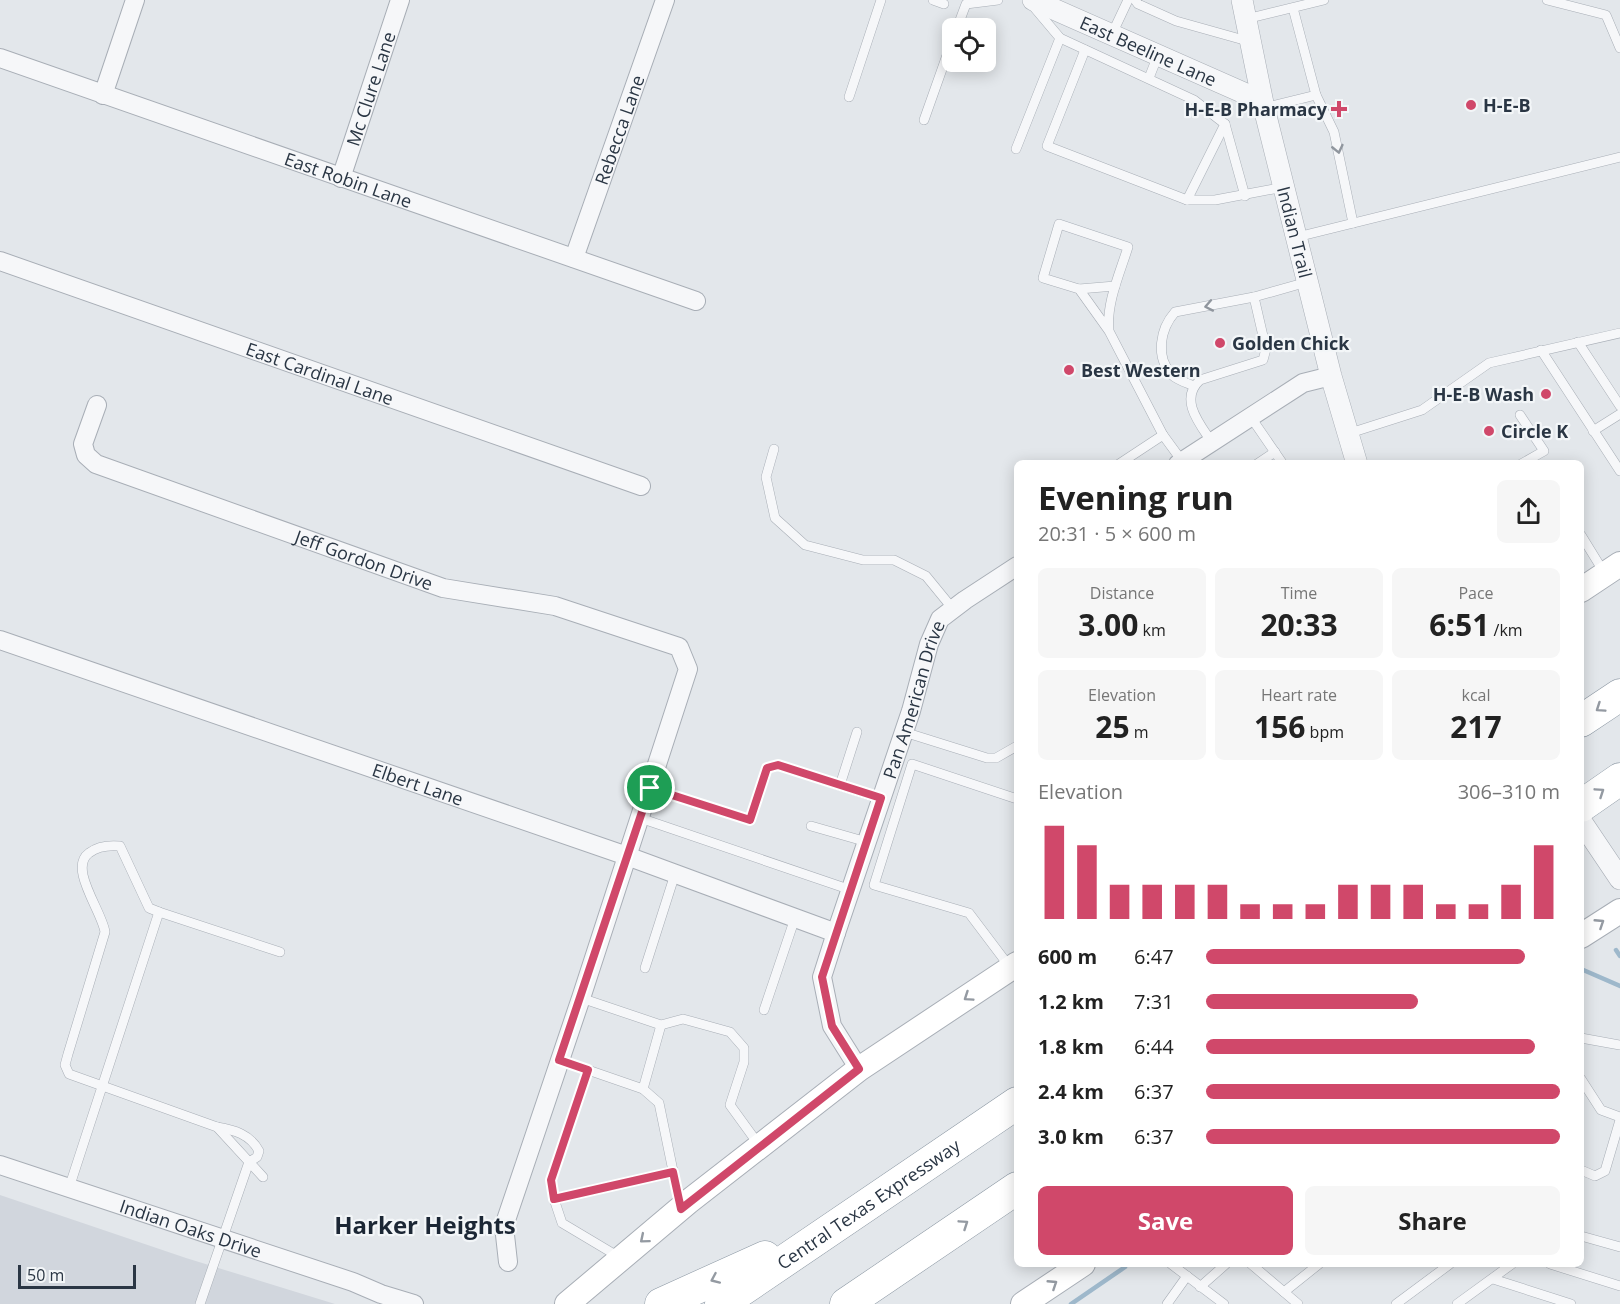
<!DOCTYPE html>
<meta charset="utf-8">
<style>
body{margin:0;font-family:"Open Sans",sans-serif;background:#f6f6f6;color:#222;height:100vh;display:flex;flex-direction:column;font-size:22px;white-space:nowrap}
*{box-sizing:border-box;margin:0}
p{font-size:20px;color:#767676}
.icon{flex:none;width:33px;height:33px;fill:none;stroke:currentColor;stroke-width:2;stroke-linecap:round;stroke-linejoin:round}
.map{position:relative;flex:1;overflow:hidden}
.side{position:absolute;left:1014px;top:460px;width:570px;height:807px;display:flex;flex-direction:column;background:#fff;border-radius:9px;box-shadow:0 3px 15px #0003}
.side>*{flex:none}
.tools{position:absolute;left:942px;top:18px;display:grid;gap:12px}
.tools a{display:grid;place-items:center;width:54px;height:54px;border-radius:9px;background:#fff;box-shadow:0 3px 15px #0003;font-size:30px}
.scale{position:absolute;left:18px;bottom:15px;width:118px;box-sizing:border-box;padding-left:6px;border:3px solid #2a3644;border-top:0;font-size:16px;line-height:21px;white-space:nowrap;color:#2a3644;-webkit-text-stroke:4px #f3f6f8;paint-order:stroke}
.pin{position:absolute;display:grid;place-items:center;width:51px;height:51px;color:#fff;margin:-26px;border:3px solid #fff;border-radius:50%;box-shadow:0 2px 6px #0007}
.round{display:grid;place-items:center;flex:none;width:63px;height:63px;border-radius:9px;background:#f6f6f6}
.headline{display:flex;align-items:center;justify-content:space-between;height:102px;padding:0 24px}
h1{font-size:33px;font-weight:700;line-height:45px}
.figures{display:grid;grid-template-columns:repeat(3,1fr);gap:9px;height:102px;padding:6px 24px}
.figures div{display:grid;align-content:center;border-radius:9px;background:#f6f6f6;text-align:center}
.figures b{font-size:30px;font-weight:700}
.figures small{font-size:16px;font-weight:400}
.figures p{font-size:16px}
.chart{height:168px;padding:12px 24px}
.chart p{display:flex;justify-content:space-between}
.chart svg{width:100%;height:108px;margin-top:6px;stroke:#d0486a;stroke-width:6}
.primary-button{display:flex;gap:12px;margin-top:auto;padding:12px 24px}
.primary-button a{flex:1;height:69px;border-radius:9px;background:#d0486a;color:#fff;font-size:24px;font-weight:700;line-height:69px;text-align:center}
.primary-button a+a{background:#f6f6f6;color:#222}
ul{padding:0 24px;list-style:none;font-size:20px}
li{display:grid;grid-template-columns:96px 72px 1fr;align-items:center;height:45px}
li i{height:15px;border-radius:8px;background:#d0486a}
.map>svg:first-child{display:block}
.built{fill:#d1d6dd}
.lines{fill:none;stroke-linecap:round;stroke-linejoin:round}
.stream{stroke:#9eb8cb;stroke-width:4.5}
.service-casing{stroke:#a8aeb6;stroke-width:10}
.minor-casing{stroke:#a8aeb6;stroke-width:20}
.tertiary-casing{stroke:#a8aeb6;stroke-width:22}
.secondary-casing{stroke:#a8aeb6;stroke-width:26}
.motorway-casing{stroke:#8a96a2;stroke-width:33}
.service{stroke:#f6f7f9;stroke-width:9}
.minor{stroke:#f6f7f9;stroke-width:18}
.tertiary{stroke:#f6f7f9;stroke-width:21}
.secondary{stroke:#fff;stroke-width:24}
.motorway{stroke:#fff;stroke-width:32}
.oneway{stroke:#90969e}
.oneway2{stroke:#949aa2}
.route-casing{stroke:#fff;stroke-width:12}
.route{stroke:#d0486a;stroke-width:8}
.poi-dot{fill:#d0486a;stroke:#f3f6f8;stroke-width:2}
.labels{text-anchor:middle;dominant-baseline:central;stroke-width:4.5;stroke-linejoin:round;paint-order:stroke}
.street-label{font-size:18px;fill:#2a3644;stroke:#f3f6f8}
.poi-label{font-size:18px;font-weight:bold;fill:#2a3644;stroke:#f3f6f8;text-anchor:start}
.district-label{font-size:24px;font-weight:bold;fill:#1c2735;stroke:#f3f6f8}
</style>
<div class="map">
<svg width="1620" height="1304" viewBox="0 0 1620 1304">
<rect width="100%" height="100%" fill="#e3e7eb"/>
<!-- built -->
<polygon class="built" points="0,1195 186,1258 335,1304 0,1304"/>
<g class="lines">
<!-- stream -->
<g class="stream">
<polyline points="1616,950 1620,956"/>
<polyline points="1581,969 1620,986"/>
<polyline points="1071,1304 1125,1267"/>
</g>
<!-- service casing -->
<g class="service-casing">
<g id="service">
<polyline points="933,0 944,4"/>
<polyline points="1135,0 1138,4 1176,21 1251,42"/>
<polyline points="1547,0 1606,15 1620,48"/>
<polyline points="1246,19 1324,0"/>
<polyline points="957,28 966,4 998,0"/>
<polyline points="1112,34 1128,0"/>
<polyline points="1060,38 1194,100 1225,124 1187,200"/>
<polyline points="1085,50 1047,146 1187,200 1215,200 1284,187"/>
<polyline points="1149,78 1158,55"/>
<polyline points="1316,95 1334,132 1353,223"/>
<polyline points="849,97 881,0"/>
<polyline points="1264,108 1316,95 1293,8"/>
<polyline points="924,120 952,41"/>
<polyline points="1225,124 1245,196"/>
<polyline points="1016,149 1060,38 1033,6"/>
<polyline points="1297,237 1620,157"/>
<polyline points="1079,289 1115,286"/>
<path d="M1109,331c-3,-28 11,-58 19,-84l-69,-23 -16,54 36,11 30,42 54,104 19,26"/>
<polyline points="1578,342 1620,406"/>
<polyline points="1541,350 1620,471"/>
<path d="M1194,386c-7,-3 -17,-6 -22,-11 -17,-18 -12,-46 3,-63l79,-15"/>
<polyline points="1520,415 1544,451 1521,464"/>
<polyline points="1250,416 1283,464"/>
<polyline points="1593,431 1620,414"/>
<polyline points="1347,434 1422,410 1489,363 1620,333"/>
<path d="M1211,441c-12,-18 -32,-42 -11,-61l63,-20 3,-11 -12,-52 53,-15"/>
<polyline points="774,449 766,477 775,518 805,545 863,560 894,560 926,576 953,609"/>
<polyline points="1119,464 1163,435"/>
<polyline points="1257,464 1275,452"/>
<polyline points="1581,535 1605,574"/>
<polyline points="904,732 987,758 996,758 1017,746"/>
<polyline points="840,785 857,732"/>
<polyline points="649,788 750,820 767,768 778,765 881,799"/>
<polyline points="640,818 851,890"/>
<polyline points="811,826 867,842"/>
<path d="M159,912l-10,-4 -29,-62c-11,-1 -22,0 -31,7 -21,15 13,58 16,79l-37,122 -3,11 4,9 148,53 46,50"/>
<polyline points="1009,966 969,913 874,885 912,764 1017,799"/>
<polyline points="645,968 675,874"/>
<polyline points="581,998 661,1025 683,1019 730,1032 744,1048 744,1062 730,1105 759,1145"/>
<polyline points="764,1010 795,918"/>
<polyline points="1581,1038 1620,1045"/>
<polyline points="559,1060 643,1089 659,1103 680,1205"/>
<polyline points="1581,1079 1601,1110 1620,1117"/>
<polyline points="643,1089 661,1025"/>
<polyline points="1581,1170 1595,1176 1605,1171 1620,1120"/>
<polyline points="69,1188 159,912 280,952"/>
<polyline points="554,1199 551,1180 588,1070"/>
<polyline points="1581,1236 1620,1247"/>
<polyline points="619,1257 562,1223 554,1199 673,1172"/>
<polyline points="1171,1264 1224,1304"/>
<polyline points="1251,1264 1298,1304"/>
<polyline points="1550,1264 1620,1286"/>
<polyline points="1493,1279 1571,1304"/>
<polyline points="1200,1287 1226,1264"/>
<polyline points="1284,1292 1319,1264"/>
<path d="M200,1304l49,-142 8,-5 2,-6c-9,-17 -25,-21 -42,-24"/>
<polyline points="1167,1304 1187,1276"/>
<polyline points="1396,1304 1450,1264"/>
<polyline points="1457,1304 1512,1264"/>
</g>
</g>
<!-- minor casing -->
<g class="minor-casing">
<g id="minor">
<path id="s1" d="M0,58l696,243"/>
<polyline points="103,95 135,0"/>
<path id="s2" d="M341,178l59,-178"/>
<path id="s3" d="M574,258l91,-258"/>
<path id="s4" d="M0,261l641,225"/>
<path id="s5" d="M97,405l-14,39 3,11 10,9 347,124 112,18 124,41 9,22 -107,329 -77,228 4,36"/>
<polyline points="1178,464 1303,383 1331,376"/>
<path id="s6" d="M0,640l627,216 209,77"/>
<path id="s7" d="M859,1069l-27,-43 -10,-49 14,-44 75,-222 18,-67 11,-25 25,-19 52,-34"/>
<path id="s8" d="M0,1165l353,117 28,12 33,10"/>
</g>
</g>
<!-- tertiary casing -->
<g class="tertiary-casing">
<g id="tertiary">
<path id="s9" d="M1033,0l229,101"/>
<path id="s10" d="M1242,0l22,108 67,268 26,88"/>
<polyline points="1581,821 1620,879"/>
</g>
</g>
<!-- secondary casing -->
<g class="secondary-casing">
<g id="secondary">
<polyline points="1581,590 1620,564"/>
<polyline points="1581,936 1620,911"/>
<polyline points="567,1304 688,1202 859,1069 1017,964"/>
<polyline points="1023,1304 1083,1264"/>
</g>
</g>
<!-- motorway casing -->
<g class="motorway-casing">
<g id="motorway">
<polyline points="1581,721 1620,695"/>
<polyline points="1581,806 1620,779"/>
<polyline points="661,1304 765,1257"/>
<path id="s11" d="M721,1304l296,-201"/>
<polyline points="846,1304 1017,1188"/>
</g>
</g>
<!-- service -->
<use href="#service" class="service"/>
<!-- minor -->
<use href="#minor" class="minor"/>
<!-- tertiary -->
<use href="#tertiary" class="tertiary"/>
<!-- secondary -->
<use href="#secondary" class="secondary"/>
<!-- motorway -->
<use href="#motorway" class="motorway"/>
</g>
<!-- one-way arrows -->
<defs><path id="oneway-chevron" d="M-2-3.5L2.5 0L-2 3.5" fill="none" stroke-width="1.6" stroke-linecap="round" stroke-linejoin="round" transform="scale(1.5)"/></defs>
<g class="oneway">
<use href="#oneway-chevron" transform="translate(1338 149) rotate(77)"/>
<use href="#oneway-chevron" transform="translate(1209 306) rotate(169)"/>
</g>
<g class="oneway2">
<use href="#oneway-chevron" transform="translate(1600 708) rotate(146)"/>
<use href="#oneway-chevron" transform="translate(1600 792) rotate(-34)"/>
<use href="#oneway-chevron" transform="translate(1600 923) rotate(-33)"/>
<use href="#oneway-chevron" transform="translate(968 997) rotate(146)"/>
<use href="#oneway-chevron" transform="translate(964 1224) rotate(-34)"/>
<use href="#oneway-chevron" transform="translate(644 1239) rotate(140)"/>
<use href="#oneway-chevron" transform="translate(715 1279) rotate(156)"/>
<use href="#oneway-chevron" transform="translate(1053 1284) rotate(-33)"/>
</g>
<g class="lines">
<!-- route casing -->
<g class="route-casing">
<polygon id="route" points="778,765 881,798 822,977 832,1026 859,1069 681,1209 673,1172 554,1199 551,1180 588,1070 559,1060 650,788 750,820 767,768"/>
</g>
<!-- route -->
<use href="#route" class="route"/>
</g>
<!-- markers -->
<g class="poi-dot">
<circle cx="1471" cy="105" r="6"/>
<path d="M1336 100h6v6h6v6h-6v6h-6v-6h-6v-6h6z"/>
<circle cx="1220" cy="343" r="6"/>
<circle cx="1069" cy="370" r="6"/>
<circle cx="1546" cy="394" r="6"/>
<circle cx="1489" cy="431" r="6"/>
</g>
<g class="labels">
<!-- street labels -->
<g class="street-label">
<text stroke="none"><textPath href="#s9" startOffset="126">East Beeline Lane</textPath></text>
<text stroke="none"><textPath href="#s2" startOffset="94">Mc Clure Lane</textPath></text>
<text stroke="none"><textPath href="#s3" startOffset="136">Rebecca Lane</textPath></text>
<text stroke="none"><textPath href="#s1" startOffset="369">East Robin Lane</textPath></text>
<text stroke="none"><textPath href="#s10" startOffset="238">Indian Trail</textPath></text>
<text stroke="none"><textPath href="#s4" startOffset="339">East Cardinal Lane</textPath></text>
<text stroke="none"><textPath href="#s5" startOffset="351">Jeff Gordon Drive</textPath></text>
<text stroke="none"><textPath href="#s7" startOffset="393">Pan American Drive</textPath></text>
<text stroke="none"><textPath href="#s6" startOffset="442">Elbert Lane</textPath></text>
<text stroke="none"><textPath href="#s11" startOffset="178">Central Texas Expressway</textPath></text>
<text stroke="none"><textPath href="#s8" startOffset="201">Indian Oaks Drive</textPath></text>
</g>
<!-- poi labels -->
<g class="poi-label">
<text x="1483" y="105">H-E-B</text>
<text x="1327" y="109" text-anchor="end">H-E-B Pharmacy</text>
<text x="1232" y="343">Golden Chick</text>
<text x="1081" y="370">Best Western</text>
<text x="1534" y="394" text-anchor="end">H-E-B Wash</text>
<text x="1501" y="431">Circle K</text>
</g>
<!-- district labels -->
<g class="district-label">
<text x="425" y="1224">Harker Heights</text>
</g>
</g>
</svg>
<div class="tools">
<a><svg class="icon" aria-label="locate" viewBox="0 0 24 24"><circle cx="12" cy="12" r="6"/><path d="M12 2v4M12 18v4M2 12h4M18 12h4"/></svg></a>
</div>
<div class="scale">50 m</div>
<div class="pin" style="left:650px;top:788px;background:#1e9e55"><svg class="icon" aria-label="arrive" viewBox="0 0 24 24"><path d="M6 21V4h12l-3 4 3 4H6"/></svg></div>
<section class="side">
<div class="headline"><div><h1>Evening run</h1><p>20:31 · 5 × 600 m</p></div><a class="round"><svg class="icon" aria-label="share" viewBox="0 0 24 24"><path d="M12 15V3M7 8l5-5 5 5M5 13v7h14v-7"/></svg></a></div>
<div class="figures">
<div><p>Distance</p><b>3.00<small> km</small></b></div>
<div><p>Time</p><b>20:33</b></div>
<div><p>Pace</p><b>6:51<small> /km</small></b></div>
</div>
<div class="figures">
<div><p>Elevation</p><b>25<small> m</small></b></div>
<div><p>Heart rate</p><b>156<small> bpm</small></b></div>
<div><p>kcal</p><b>217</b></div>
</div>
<div class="chart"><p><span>Elevation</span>306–310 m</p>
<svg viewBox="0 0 160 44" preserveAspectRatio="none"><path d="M5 44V6M15 44V14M25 44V30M35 44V30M45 44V30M55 44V30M65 44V38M75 44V38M85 44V38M95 44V30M105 44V30M115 44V30M125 44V38M135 44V38M145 44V30M155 44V14"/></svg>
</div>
<ul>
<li><b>600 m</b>6:47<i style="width:90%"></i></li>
<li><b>1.2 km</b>7:31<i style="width:60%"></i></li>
<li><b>1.8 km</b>6:44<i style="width:93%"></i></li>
<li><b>2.4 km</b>6:37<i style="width:100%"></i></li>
<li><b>3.0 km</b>6:37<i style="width:100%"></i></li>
</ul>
<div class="primary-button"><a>Save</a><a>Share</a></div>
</section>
</div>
